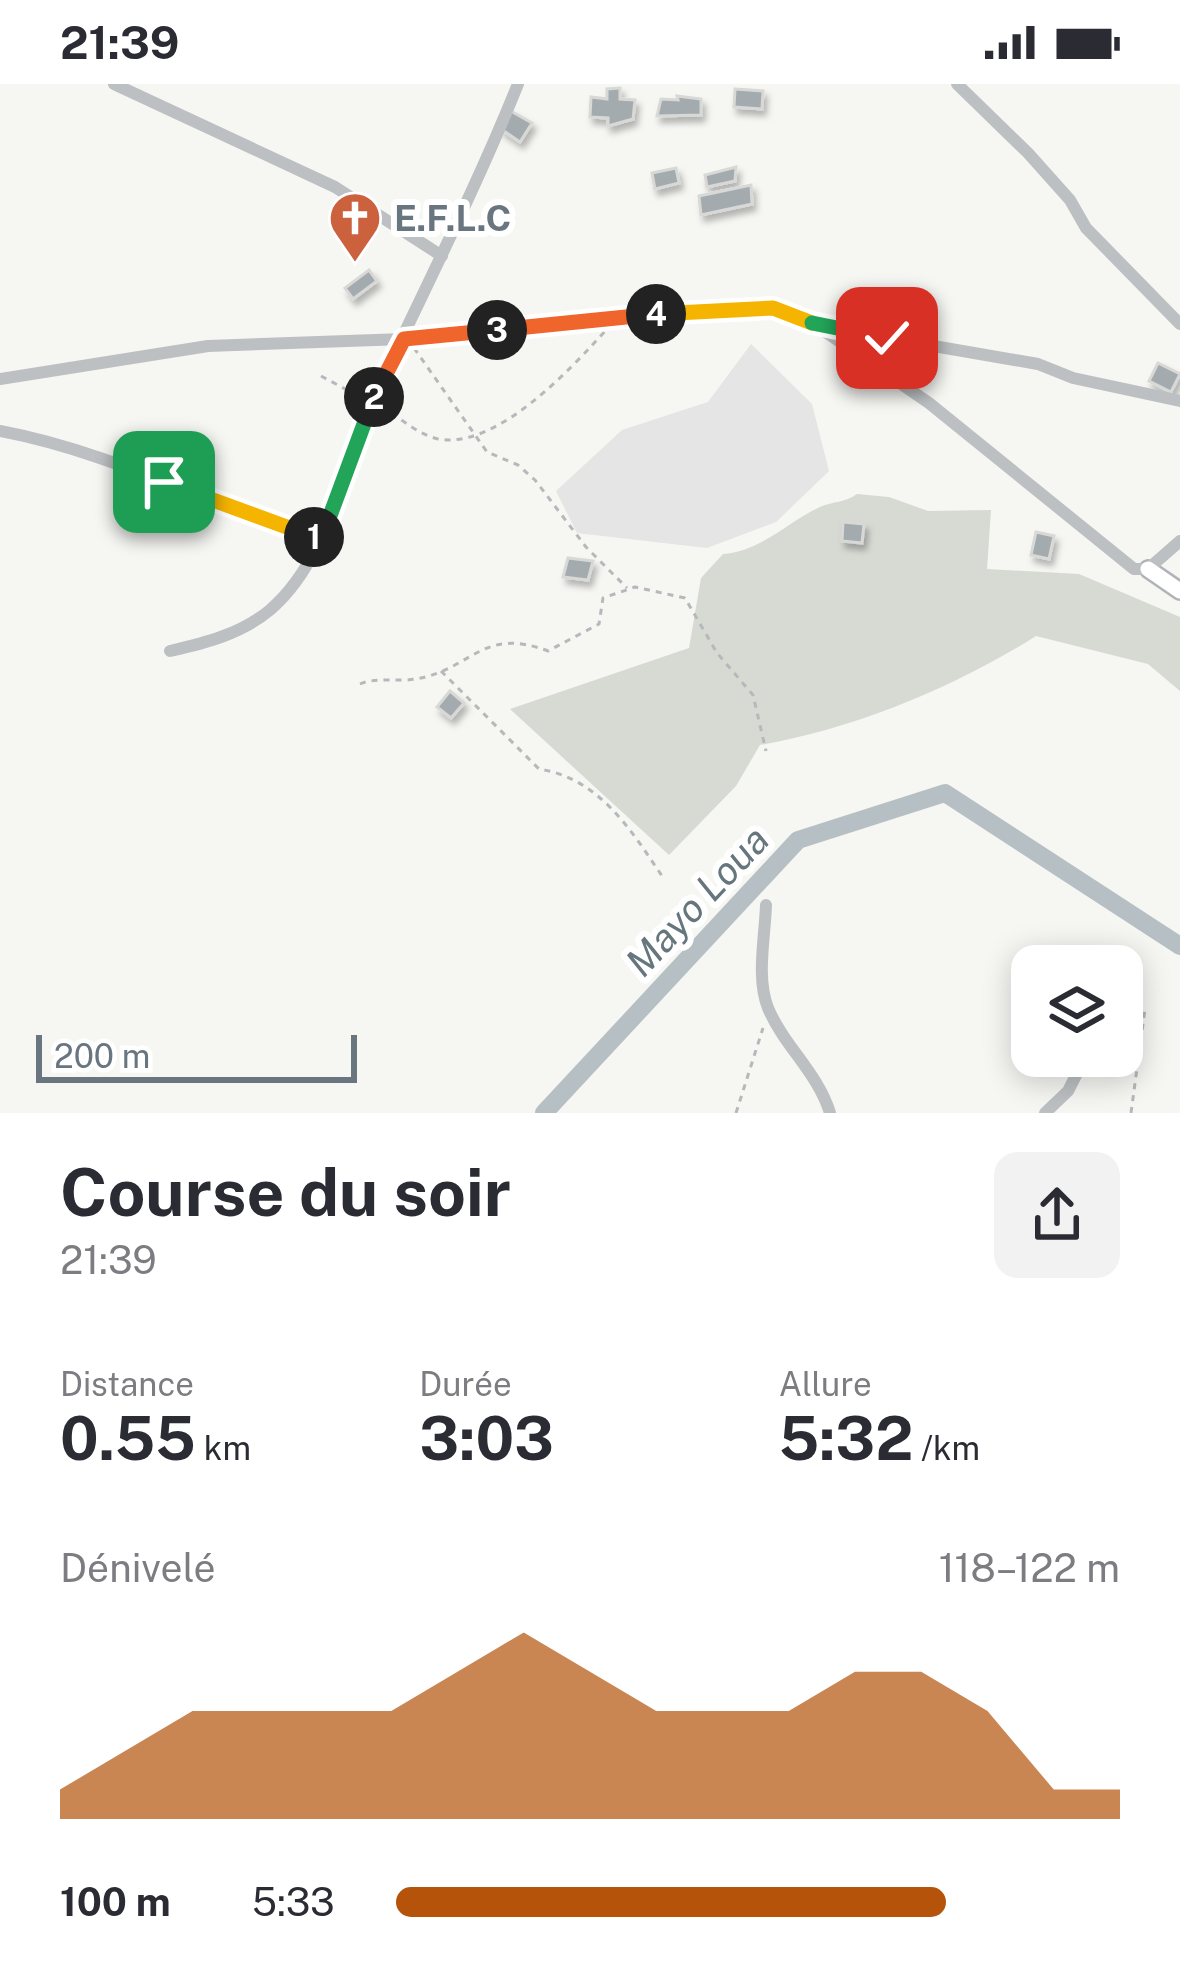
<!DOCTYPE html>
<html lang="fr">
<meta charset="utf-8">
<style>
body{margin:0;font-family:"Public Sans",sans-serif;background:#f2f2f3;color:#2b2b33;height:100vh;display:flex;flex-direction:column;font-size:45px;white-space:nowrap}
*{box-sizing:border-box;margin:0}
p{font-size:39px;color:#7c7c81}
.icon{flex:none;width:66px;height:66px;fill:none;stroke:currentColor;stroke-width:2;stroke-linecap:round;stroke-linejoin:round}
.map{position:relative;height:1029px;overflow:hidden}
.drawer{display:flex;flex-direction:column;background:#fff;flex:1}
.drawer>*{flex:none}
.fabs{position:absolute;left:1011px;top:861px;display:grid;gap:24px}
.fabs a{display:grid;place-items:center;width:132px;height:132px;border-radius:24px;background:#fff;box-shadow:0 6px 30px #0003;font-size:60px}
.scale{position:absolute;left:36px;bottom:30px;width:321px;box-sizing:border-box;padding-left:12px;border:6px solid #697680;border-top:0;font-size:33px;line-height:42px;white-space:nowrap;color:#697680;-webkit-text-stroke:9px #fff;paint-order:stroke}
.pin{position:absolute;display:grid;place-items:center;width:102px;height:102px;color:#fff;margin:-51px;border-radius:24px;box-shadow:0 6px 18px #0006}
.km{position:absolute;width:60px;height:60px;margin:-30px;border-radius:50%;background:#222;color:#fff;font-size:33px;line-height:60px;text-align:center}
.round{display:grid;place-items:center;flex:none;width:126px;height:126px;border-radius:24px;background:#f2f2f3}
.summary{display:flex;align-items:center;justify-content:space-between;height:204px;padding:0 60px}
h1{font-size:66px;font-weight:700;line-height:90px}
.figures{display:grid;grid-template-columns:repeat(3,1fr);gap:18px;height:204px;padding:12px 60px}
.figures div{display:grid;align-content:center}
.figures b{font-size:60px;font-weight:700}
.figures small{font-size:33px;font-weight:400}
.figures p{font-size:33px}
.chart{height:336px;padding:24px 60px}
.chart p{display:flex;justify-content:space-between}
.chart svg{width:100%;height:216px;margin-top:12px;fill:#b45309;opacity:.7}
ul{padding:0 60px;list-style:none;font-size:39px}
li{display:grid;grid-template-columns:192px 144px 1fr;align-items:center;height:90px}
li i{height:30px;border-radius:15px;background:#b45309}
.status{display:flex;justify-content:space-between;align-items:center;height:84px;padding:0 60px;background:#fff;direction:ltr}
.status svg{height:33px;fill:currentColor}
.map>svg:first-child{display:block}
.built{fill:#e4e5e4}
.green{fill:#d6dad3}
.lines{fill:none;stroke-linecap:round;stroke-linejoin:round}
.river{stroke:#b6c0c4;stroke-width:18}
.building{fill:#a4abaf;stroke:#d8d8d6;stroke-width:3;filter:url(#shadow)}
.major-casing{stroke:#b0b4b7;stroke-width:20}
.path{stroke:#b6b9bb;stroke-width:3;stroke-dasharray:6 6;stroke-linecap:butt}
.minor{stroke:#bcc0c2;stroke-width:12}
.major{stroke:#fff;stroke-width:15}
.split-1-casing{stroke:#fff;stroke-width:24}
.split-2-casing{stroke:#fff;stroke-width:24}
.split-3-casing{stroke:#fff;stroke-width:24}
.split-4-casing{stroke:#fff;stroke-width:24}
.split-5-casing{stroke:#fff;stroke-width:24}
.split-6-casing{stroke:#fff;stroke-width:24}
.split-1{stroke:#f5b400;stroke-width:15}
.split-2{stroke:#22a559;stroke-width:15}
.split-3{stroke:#f0652b;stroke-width:15}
.split-4{stroke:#f0652b;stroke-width:15}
.split-5{stroke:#f5b400;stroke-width:15}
.split-6{stroke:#22a559;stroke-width:15}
.labels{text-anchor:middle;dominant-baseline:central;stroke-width:12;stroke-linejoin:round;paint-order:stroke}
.poi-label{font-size:36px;font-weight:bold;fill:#697680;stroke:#fff;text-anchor:start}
.water-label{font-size:39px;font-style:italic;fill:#65767d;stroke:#fff}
</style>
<div class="status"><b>21:39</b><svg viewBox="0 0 49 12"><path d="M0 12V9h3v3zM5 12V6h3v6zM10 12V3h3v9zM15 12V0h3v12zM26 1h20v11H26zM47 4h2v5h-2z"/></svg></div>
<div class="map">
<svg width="1180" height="1029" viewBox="0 0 1180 1029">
<defs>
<filter id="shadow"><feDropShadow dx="3.5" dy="6" stdDeviation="3" flood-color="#0004"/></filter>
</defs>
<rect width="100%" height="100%" fill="#f6f6f3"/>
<!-- built -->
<polygon class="built" points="751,260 812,320 829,387 776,438 707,464 577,449 556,407 622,346 708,318"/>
<!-- green -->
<path class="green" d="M857,410l32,3 39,14 63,-1 -4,59 92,5 101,43v74l-32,-27 -112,-28c-83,52 -180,92 -276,109l-24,41 -67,69 -159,-146 179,-61 12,-70 22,-24c37,-2 66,-33 97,-47 14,-6 24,-4 37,-13z"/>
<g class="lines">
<!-- river -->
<polyline class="river" points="544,1029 798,756 945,709 1180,862"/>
</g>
<!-- building -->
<g class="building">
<polygon points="620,4 620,15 635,16 633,35 608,42 608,34 590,33 591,13 607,15 607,5"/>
<polygon points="735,5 763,7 762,25 734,23"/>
<polygon points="677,12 701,15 701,31 657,32 661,15 678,16"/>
<polygon points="509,26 532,39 520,58 501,45"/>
<polygon points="736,83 735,97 707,103 705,91"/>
<polygon points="676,84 679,99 655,105 652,89"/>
<polygon points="751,101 752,120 701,131 699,112"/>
<polygon points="369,186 377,197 353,215 345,204"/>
<polygon points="1158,279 1180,290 1171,308 1149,297"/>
<polygon points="843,438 864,440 862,459 842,457"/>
<polygon points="1036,448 1054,452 1049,475 1031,471"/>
<polygon points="568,474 593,477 588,496 563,493"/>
<polygon points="450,607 464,619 451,634 437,623"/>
</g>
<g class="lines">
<!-- major casing -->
<g class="major-casing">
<polyline id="major" points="1148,485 1180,507"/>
</g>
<!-- path -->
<g class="path">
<polyline points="414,264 487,368 518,381 535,396 586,463 627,504"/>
<polyline points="321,292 362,314"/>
<path d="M382,322c18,12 35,28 56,33 58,11 133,-70 168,-109"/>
<path d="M441,587l98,98c60,9 92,61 123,107"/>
<path d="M360,600c16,-7 38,-2 56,-5 57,-10 66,-53 132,-28l51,-27 4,-26 32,-11 50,11 32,55 36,42 13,56"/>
<polyline points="736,1029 763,944"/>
<polyline points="1131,1029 1145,925"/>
</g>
<!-- minor -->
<g class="minor">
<polyline points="114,0 335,103 442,172"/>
<polyline points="957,0 1028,69 1070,116 1086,144 1180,240"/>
<polyline points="824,243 1038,280 1073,294 1180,317"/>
<polyline points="0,295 208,262 404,255 688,226 773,224 814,240 929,319 1134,485 1148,485 1180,457"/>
<path d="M0,347c112,21 212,75 321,109"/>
<path d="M170,567c35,-8 71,-17 100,-41 61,-53 71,-142 103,-211 49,-105 102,-208 145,-315"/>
<path d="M766,821c-1,32 -10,73 2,103 16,38 50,65 62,105"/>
<polyline points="1122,919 1127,913"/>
<polyline points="1045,1029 1068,1007 1086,972"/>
</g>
<!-- major -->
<use href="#major" class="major"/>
</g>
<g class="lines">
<!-- split-1 casing -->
<g class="split-1-casing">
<polyline id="split-1" points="164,398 314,453"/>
</g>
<!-- split-2 casing -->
<g class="split-2-casing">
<polyline id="split-2" points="314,453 321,456 374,313"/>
</g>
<!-- split-3 casing -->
<g class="split-3-casing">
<polyline id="split-3" points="374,313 404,255 497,246"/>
</g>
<!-- split-4 casing -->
<g class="split-4-casing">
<polyline id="split-4" points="497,246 656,230"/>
</g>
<!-- split-5 casing -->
<g class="split-5-casing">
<polyline id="split-5" points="656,230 773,224 812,239"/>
</g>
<!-- split-6 casing -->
<g class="split-6-casing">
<polyline id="split-6" points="812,239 887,254"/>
</g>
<!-- split-1 -->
<use href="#split-1" class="split-1"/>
<!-- split-2 -->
<use href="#split-2" class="split-2"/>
<!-- split-3 -->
<use href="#split-3" class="split-3"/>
<!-- split-4 -->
<use href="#split-4" class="split-4"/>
<!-- split-5 -->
<use href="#split-5" class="split-5"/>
<!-- split-6 -->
<use href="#split-6" class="split-6"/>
</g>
<!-- icons -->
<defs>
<g id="church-pin" transform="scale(2.7)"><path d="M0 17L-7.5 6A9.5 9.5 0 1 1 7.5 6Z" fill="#cc613e" stroke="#fff"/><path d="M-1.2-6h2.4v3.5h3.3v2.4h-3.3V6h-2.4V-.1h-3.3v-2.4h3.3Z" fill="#fff"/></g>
</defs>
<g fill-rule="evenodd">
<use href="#church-pin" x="355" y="134"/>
</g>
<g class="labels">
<!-- poi labels -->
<g class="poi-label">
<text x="394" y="134">E.F.L.C</text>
</g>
<!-- water labels -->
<g class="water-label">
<text transform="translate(697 817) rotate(-47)">Mayo Loua</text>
</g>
</g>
</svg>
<div class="fabs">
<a><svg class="icon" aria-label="layers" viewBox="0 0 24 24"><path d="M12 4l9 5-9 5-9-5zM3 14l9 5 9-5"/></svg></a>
</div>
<div class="scale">200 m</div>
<div class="pin" style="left:164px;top:398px;background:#1e9e55"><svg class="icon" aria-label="arrive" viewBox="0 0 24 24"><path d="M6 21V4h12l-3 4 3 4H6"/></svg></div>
<div class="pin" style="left:887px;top:254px;background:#d93025"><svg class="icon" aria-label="check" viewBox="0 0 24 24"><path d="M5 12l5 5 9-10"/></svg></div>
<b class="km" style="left:314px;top:453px">1</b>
<b class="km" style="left:374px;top:313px">2</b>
<b class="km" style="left:497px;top:246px">3</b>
<b class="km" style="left:656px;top:230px">4</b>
</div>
<section class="drawer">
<div class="summary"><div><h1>Course du soir</h1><p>21:39</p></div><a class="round"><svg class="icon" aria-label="share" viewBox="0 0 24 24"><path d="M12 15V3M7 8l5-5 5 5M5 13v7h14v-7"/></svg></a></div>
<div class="figures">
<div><p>Distance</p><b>0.55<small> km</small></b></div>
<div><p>Durée</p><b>3:03</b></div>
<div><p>Allure</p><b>5:32<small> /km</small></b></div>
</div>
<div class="chart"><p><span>Dénivelé</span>118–122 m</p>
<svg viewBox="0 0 160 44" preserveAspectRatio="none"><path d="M0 44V38L10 30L20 22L30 22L40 22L50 22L60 14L70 6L80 14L90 22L100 22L110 22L120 14L130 14L140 22L150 38L160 38V44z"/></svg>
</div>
<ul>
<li><b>100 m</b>5:33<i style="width:76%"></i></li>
</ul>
</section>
